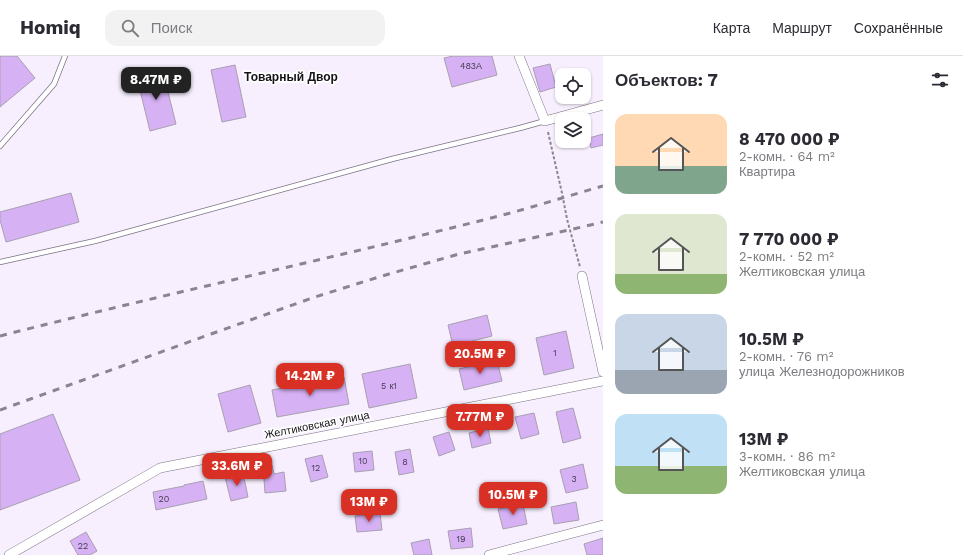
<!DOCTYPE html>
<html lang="ru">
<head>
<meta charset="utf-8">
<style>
  :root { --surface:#fff; --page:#f2f2f3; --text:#2b2b33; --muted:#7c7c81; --line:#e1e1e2; --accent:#d93025 }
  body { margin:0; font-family:"Work Sans",sans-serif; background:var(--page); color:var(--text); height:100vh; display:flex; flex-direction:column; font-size:15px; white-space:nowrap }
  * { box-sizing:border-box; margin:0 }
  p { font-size:13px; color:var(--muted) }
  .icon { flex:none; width:22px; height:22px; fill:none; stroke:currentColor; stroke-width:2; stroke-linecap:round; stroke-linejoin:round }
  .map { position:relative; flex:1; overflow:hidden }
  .details { display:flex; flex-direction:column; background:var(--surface); width:360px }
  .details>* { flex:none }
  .buttons { position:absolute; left:555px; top:12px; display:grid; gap:8px }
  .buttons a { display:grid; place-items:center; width:36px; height:36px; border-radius:8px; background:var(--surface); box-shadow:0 1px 3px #0004; font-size:20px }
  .price { position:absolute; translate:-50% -34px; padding:0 9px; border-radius:8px; background:var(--accent); color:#fff; font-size:13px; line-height:26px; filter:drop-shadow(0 1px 2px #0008) }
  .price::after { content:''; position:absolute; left:50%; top:24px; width:12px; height:9px; margin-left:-6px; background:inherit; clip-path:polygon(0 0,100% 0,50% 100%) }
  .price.selected { background:#222; color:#fff }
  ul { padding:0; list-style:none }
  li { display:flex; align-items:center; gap:12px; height:100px; padding:0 12px }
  li span { display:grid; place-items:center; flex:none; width:112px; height:80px; border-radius:12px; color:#555 }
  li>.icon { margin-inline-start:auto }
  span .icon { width:48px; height:48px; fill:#fffc; stroke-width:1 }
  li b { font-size:17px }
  h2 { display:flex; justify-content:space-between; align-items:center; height:48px; padding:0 12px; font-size:17px }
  header { display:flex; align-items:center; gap:24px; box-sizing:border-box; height:56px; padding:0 20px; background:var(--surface); border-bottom:1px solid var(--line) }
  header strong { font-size:19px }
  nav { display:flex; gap:22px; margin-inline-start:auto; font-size:14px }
  .search { width:280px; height:36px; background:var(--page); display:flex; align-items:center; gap:10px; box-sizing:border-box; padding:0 14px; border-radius:12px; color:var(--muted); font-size:15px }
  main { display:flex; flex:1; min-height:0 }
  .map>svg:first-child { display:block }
  .building { fill:#d6b2f5; stroke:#a89fb0 }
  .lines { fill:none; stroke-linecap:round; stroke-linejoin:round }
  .lane-casing { stroke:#7b7282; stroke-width:6 }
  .street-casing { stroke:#7b7282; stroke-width:10 }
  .path { stroke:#8b8590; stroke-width:2; stroke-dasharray:3 2; stroke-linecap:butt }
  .lane { stroke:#fff; stroke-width:4.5 }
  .street { stroke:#fff; stroke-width:9 }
  .rail { stroke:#89848e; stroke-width:3; stroke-dasharray:7 7; stroke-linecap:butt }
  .labels { text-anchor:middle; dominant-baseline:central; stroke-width:3.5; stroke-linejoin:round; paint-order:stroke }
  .number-label { font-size:9px; fill:#453a4f }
  .street-label { font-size:11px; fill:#151218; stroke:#fff }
  .neighbourhood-label { font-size:12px; font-weight:bold; fill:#151218; stroke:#fff }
</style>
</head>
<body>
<header>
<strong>Homiq</strong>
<div class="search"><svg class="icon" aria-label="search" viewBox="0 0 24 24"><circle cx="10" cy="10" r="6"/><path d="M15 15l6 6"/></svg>Поиск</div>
<nav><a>Карта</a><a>Маршрут</a><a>Сохранённые</a></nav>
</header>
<main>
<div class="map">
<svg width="603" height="499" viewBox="0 0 603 499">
  <rect width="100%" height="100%" fill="#f7effe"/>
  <g class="building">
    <path d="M 0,0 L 17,0 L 35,22 L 0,51 Z"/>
    <path d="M 453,0 L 492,0 L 497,19 L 452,31 L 444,2 Z"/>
    <path d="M 550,8 L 556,31 L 540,36 L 533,12 Z"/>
    <path d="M 235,9 L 246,61 L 222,66 L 211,14 Z"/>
    <path d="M 163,16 L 176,68 L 150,75 L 137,22 Z"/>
    <path d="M 603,78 L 603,89 L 591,92 L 589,82 Z"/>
    <path d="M 71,137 L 79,166 L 6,186 L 0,164 L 0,156 Z"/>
    <path d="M 487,259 L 492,280 L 453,290 L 448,269 Z"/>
    <path d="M 566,275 L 574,312 L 544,319 L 536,282 Z"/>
    <path d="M 497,304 L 502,325 L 464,334 L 459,313 Z"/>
    <path d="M 410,308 L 417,342 L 369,352 L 362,318 Z"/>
    <path d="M 344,321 L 349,348 L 277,361 L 272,334 Z"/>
    <path d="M 250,329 L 261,367 L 228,376 L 218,338 Z"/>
    <path d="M 573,352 L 581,382 L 563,387 L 556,356 Z"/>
    <path d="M 534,357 L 539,378 L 521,383 L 515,361 Z"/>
    <path d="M 53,358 L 80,424 L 0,454 L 0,378 Z"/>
    <path d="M 488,372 L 491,387 L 472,392 L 469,377 Z"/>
    <path d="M 449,376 L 455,394 L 439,400 L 433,381 Z"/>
    <path d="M 410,393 L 414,416 L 399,419 L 395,396 Z"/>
    <path d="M 372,395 L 374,414 L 355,416 L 353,397 Z"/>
    <path d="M 322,399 L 328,421 L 311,426 L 305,403 Z"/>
    <path d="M 583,408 L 588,432 L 566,437 L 560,414 Z"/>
    <path d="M 272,409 L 274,418 L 284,416 L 286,435 L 265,437 L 263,410 Z"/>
    <path d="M 243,417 L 248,441 L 231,445 L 225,421 Z"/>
    <path d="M 203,425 L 207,443 L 156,454 L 153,436 L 184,430 L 184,429 Z"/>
    <path d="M 576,446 L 579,464 L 554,468 L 551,451 Z"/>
    <path d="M 523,448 L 527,468 L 503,473 L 498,453 Z"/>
    <path d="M 380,457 L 382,474 L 357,476 L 355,460 Z"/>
    <path d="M 471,472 L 473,491 L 451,493 L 448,475 Z"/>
    <path d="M 86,476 L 97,495 L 90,499 L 78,499 L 70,485 Z"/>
    <path d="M 603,482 L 603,499 L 587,499 L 584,488 Z"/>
    <path d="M 429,483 L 432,499 L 414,499 L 411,487 Z"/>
  </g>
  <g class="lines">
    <g class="lane-casing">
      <g id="lane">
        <path d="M 0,90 L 54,28 L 65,0"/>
        <path d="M 0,206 L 95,185 L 392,103 L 520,72 L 545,65"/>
      </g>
    </g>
    <g class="street-casing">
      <g id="street">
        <path d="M 519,0 L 545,65 L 603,49"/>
        <path d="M 582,220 L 603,316"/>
        <path d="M 9,499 L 160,412 L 603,325"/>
        <path d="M 489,499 L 603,469"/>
      </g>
    </g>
    <path class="path" d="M 548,76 L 562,137 L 567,163 L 580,211"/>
    <use href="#lane" class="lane"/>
    <use href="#street" class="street"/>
    <g class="rail">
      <path d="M 0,280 C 164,238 330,203 495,161 C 531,152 567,140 603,130"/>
      <path d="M 0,354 L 211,278 L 315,241 L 382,220 L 459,198 L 569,174 L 603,166"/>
    </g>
  </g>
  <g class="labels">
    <g class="number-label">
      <text x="471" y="10">483А</text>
      <text x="555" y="297">1</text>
      <text x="389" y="330">5 к1</text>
      <text x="363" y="405">10</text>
      <text x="405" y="406">8</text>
      <text x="316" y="412">12</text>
      <text x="574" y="423">3</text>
      <text x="164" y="443">20</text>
      <text x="461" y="483">19</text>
      <text x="83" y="490">22</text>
    </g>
    <g class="street-label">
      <text transform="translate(317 369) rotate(-11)">Желтиковская улица</text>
    </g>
    <g class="neighbourhood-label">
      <text x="291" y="21">Товарный Двор</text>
    </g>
  </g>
</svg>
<div class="buttons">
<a><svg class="icon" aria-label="locate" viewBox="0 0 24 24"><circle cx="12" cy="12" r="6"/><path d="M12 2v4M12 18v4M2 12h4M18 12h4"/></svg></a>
<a><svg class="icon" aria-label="layers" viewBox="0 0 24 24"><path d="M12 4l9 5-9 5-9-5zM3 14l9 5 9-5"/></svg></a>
</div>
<b class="price selected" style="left:156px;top:45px">8.47M ₽</b>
<b class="price" style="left:480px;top:319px">20.5M ₽</b>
<b class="price" style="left:310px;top:341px">14.2M ₽</b>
<b class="price" style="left:480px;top:382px">7.77M ₽</b>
<b class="price" style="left:237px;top:431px">33.6M ₽</b>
<b class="price" style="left:513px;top:460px">10.5M ₽</b>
<b class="price" style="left:369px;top:467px">13M ₽</b>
</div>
<section class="details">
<h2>Объектов: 7<svg class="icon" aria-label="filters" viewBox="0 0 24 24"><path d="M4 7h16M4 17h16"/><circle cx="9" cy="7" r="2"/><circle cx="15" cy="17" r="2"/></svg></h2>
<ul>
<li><span style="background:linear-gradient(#ffd9b3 65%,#7fa58c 0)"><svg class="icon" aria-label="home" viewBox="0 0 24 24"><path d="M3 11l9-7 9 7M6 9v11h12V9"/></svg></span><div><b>8 470 000 ₽</b><p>2-комн. · 64 m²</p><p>Квартира</p></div></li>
<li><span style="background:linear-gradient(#dfe7d0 75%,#8fb573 0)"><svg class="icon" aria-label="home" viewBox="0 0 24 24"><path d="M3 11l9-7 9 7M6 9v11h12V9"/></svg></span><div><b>7 770 000 ₽</b><p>2-комн. · 52 m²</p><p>Желтиковская улица</p></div></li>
<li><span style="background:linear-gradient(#c9d6e8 70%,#9aa5b1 0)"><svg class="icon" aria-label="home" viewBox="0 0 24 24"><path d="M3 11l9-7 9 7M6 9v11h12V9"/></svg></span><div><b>10.5M ₽</b><p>2-комн. · 76 m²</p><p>улица Железнодорожников</p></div></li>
<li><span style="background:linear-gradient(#bfe0f5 65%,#8fb573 0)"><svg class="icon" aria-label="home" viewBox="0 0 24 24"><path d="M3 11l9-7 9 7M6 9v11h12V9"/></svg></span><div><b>13M ₽</b><p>3-комн. · 86 m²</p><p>Желтиковская улица</p></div></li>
</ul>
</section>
</main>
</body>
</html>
